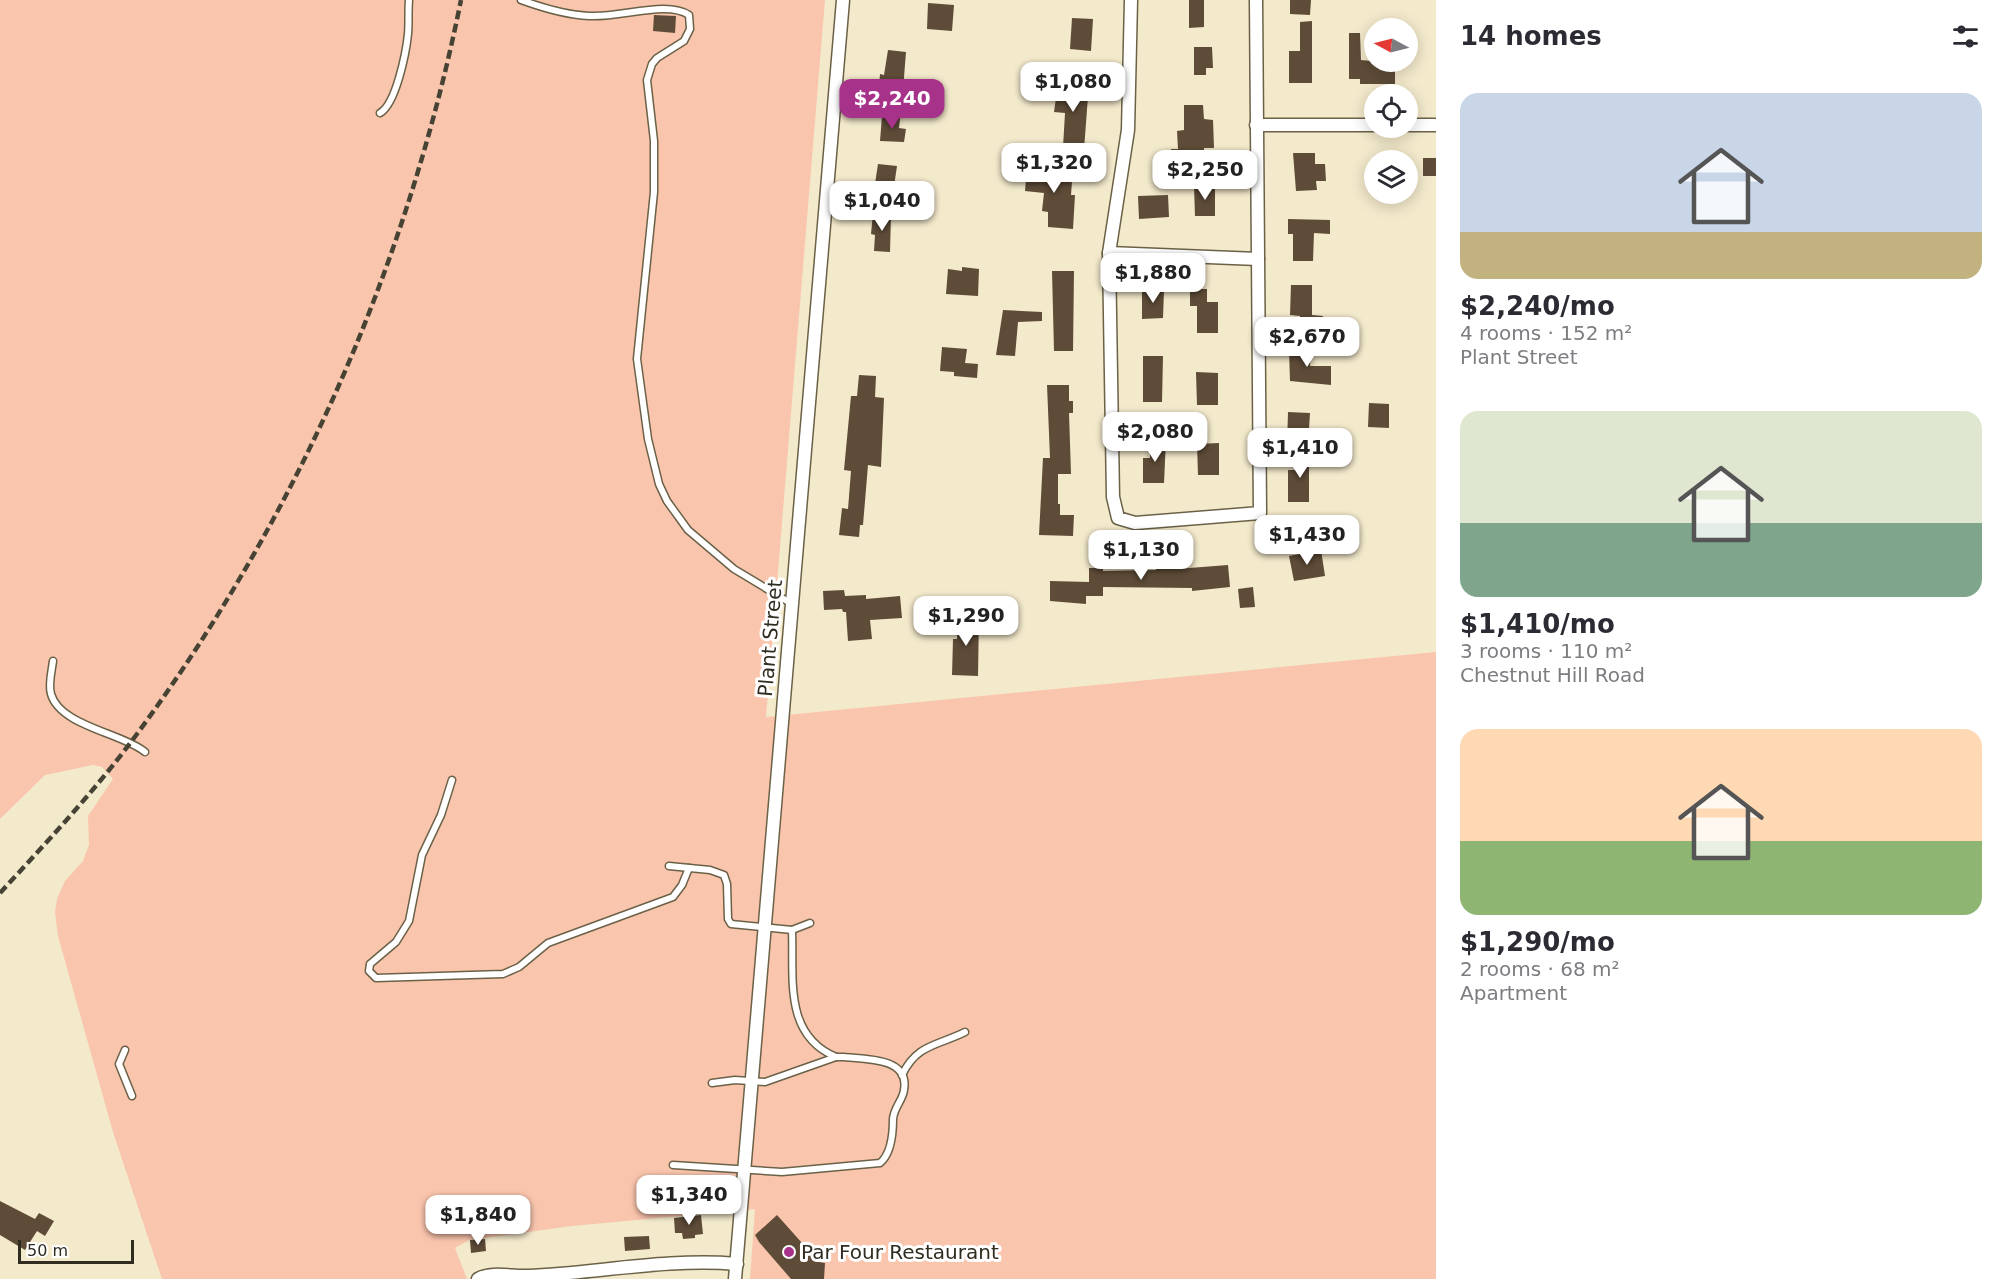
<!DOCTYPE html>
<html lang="en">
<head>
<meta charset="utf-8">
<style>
  :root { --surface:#fff; --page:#f2f2f3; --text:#2b2b33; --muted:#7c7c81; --accent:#a7328a }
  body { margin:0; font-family:"DejaVu Sans",sans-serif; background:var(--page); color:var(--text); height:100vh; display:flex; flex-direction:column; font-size:22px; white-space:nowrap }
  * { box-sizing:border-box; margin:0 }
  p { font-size:20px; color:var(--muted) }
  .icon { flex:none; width:33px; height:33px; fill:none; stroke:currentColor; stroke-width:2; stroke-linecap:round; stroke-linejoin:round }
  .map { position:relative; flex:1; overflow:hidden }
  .details { display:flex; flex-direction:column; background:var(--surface); width:570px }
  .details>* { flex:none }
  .needle { width:39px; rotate:277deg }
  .buttons { position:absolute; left:1364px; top:18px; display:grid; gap:12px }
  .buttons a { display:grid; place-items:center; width:54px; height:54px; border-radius:50%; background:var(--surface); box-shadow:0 3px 15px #0003; font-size:30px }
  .scale { position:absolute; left:18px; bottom:15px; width:116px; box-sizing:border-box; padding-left:6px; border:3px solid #302c20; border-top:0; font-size:16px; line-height:21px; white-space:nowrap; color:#302c20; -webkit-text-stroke:4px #fff; paint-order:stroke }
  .price { position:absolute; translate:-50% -51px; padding:0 14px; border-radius:12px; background:#fff; color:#222; font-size:20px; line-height:39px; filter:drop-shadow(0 2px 3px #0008) }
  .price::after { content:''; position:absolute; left:50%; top:36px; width:18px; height:14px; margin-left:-9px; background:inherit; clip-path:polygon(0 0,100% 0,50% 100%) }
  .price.selected { background:var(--accent); color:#fff }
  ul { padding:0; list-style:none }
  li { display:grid; align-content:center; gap:12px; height:318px; padding:0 24px }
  li span { display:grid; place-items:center; height:186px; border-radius:18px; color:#555 }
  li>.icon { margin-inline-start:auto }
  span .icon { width:108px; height:108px; fill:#fffc; stroke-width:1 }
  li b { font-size:26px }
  h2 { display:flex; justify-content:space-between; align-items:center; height:72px; padding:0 24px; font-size:26px }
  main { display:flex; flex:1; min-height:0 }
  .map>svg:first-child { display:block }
  .green { fill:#fac5ad }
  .building { fill:#5f4c38 }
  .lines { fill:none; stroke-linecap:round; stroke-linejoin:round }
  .service-casing { stroke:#6a6147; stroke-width:9 }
  .minor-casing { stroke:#6a6147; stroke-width:15 }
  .service { stroke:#fff; stroke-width:6 }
  .minor { stroke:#fff; stroke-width:12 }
  .rail { stroke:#474334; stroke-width:4.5; stroke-dasharray:9 4.5; stroke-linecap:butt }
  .poi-dot { fill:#a7328a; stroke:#fff; stroke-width:2 }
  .labels { text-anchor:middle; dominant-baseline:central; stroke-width:6; stroke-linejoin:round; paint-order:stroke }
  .street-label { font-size:20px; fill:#302c20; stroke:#fff }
  .poi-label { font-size:20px; fill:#302c20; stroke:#fff; text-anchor:start }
</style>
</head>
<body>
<main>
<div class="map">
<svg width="1436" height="1279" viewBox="0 0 1436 1279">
  <rect width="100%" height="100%" fill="#f3e9cb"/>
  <path class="green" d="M 0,0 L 825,0 L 766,717 L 1436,652 L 1436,1279 L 750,1279 L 755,1209 L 572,1226 L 469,1240 L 455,1248 L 467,1279 L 162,1279 L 113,1132 L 58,936 L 55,912 L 57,899 L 65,881 L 83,861 L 89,845 L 88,816 L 113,779 L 102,767 L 93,765 L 45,775 L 0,819 Z"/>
  <g class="building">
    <path d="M 1189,0 L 1204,0 L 1204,27 L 1189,28 Z"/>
    <path d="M 1290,0 L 1311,0 L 1310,15 L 1290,14 Z"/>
    <path d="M 928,3 L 954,5 L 952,31 L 927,29 Z"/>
    <path d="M 654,15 L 676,16 L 675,33 L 653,31 Z"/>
    <path d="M 1072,18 L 1093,19 L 1091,51 L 1070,49 Z"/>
    <path d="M 1312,21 L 1312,83 L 1289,83 L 1289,51 L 1300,51 L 1300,22 Z"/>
    <path d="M 1349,33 L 1360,33 L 1361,60 L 1395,63 L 1395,84 L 1360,84 L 1360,79 L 1349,79 Z"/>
    <path d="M 1194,47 L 1212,47 L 1213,68 L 1206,68 L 1206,75 L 1194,75 Z"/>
    <path d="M 888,50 L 906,52 L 903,90 L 879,87 L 880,74 L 884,75 Z"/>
    <path d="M 1066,65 L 1079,67 L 1077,82 L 1089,83 L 1083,163 L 1062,164 L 1065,113 L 1054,112 L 1060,69 Z"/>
    <path d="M 1184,105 L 1203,105 L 1204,119 L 1213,120 L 1214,148 L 1204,148 L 1204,180 L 1187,181 L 1187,171 L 1171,171 L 1171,149 L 1178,149 L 1177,131 L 1184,130 Z"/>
    <path d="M 882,116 L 900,118 L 899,128 L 906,129 L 904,142 L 880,141 Z"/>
    <path d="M 1293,153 L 1315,153 L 1315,164 L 1325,164 L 1326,181 L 1316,181 L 1317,190 L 1296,191 Z"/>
    <rect x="1423" y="158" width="13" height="18"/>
    <path d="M 878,164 L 897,166 L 893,193 L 874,190 Z"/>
    <path d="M 1053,167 L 1073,168 L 1071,195 L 1075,195 L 1073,229 L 1048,227 L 1048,212 L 1042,211 L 1044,193 L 1025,191 L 1027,168 L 1053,170 Z"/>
    <path d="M 1194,186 L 1215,186 L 1215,216 L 1195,216 Z"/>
    <path d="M 1168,195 L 1169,217 L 1139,219 L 1138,196 Z"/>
    <path d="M 873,213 L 891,214 L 890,252 L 874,251 L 875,235 L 871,234 Z"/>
    <path d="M 1288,219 L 1330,220 L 1330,234 L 1314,233 L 1313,261 L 1293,261 L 1293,234 L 1288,234 Z"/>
    <path d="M 962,267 L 979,269 L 978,296 L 946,294 L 948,269 L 962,271 Z"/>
    <path d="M 1052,271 L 1074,271 L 1073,351 L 1054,351 Z"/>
    <path d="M 1291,285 L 1312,285 L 1312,315 L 1323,316 L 1323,333 L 1300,333 L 1300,316 L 1290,315 Z"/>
    <path d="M 1190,289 L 1207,289 L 1207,302 L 1218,302 L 1218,333 L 1197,333 L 1197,306 L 1190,306 Z"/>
    <path d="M 1142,290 L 1164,290 L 1163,318 L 1142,319 Z"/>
    <path d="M 1003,310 L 1042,312 L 1042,321 L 1018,322 L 1015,356 L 996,355 Z"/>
    <path d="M 942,347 L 967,349 L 965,363 L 978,364 L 977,378 L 954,376 L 954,372 L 940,371 Z"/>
    <path d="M 1311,348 L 1310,366 L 1331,366 L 1331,385 L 1290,381 L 1289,349 Z"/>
    <path d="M 1143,356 L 1163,356 L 1162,402 L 1143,402 Z"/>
    <path d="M 1196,372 L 1218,373 L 1218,405 L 1197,405 Z"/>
    <path d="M 859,375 L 876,376 L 875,397 L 884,398 L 881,467 L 868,465 L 863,525 L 860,525 L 859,537 L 839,535 L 842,508 L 848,509 L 851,471 L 844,470 L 851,396 L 857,396 Z"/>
    <path d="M 1047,385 L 1069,385 L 1069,401 L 1073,401 L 1073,413 L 1069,413 L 1071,474 L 1058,474 L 1058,504 L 1060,504 L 1060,515 L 1074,515 L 1073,536 L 1039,535 L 1043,458 L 1050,458 Z"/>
    <path d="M 1369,403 L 1389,404 L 1389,428 L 1368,427 Z"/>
    <path d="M 1288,412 L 1310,413 L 1308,445 L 1287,444 Z"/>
    <path d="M 1150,439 L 1166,439 L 1164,483 L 1143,483 L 1143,458 L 1150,458 Z"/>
    <path d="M 1219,443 L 1219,475 L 1198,475 L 1197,444 Z"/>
    <path d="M 1298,449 L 1309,449 L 1309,502 L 1288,502 L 1288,470 L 1297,470 Z"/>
    <path d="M 1321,550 L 1325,576 L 1294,581 L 1289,556 Z"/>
    <path d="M 1176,561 L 1176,569 L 1228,565 L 1230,587 L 1192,591 L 1192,588 L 1103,587 L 1103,596 L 1086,596 L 1086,604 L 1050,601 L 1050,581 L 1089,582 L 1089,568 L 1103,568 L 1103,571 L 1156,570 L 1156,562 Z"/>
    <path d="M 1253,587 L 1255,607 L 1240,608 L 1238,589 Z"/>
    <path d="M 844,590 L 845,596 L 866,595 L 866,599 L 900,596 L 902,618 L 870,620 L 872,639 L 848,641 L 846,612 L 843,612 L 842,609 L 824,610 L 823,591 Z"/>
    <path d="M 958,615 L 979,615 L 978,676 L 952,675 L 953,639 L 957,639 Z"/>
    <path d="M 0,1201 L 35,1219 L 39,1213 L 54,1221 L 45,1236 L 37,1231 L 25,1250 L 0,1235 Z"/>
    <path d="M 701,1215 L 703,1234 L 695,1235 L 695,1238 L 683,1239 L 682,1233 L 675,1233 L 674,1218 Z"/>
    <path d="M 777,1215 L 819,1262 L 825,1263 L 824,1279 L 791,1279 L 759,1242 L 755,1235 Z"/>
    <path d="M 649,1236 L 650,1249 L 625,1251 L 624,1237 Z"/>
    <path d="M 485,1239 L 486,1251 L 471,1253 L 470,1240 Z"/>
  </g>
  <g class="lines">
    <g class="service-casing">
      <g id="service">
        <path d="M 521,0 C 543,8 565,15 589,16 C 621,18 667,0 689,15 L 690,29 L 684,41 L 657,58 L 652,64 L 647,80 L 654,141 L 654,192 L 637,359 L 648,439 L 659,484 L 667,501 L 688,530 L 734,569 L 792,604"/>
        <path d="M 380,113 C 396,104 406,53 408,34 C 409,23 408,11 409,0"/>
        <path d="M 53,661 C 52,670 48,684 51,694 C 60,726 122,733 145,752"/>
        <path d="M 452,780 L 441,815 L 422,855 L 409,921 L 396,942 L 370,964 L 369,971 L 376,978 L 503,974 L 519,967 L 548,943 L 673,897 L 682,885 L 689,868"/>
        <path d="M 669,866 L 710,870 L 724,875 L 727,884 L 728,919 L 731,924 L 792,930 C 794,977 783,1035 836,1057"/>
        <path d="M 792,930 L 810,923"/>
        <path d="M 125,1050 L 119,1064 L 132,1096"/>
        <path d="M 902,1075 C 917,1044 937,1046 965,1032"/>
        <path d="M 673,1165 L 782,1172 L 880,1163 C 891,1154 893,1133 893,1119 C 894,1107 903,1100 904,1090 C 910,1057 864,1059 844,1057 L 836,1057 L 765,1082 L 735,1080 L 712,1083"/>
      </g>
    </g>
    <g class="minor-casing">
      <g id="minor">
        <path d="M 1131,0 L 1128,130 L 1109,253 L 1113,497 L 1118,518 L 1135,523 L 1260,513 L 1256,0"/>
        <path d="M 1256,125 L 1374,125"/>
        <path d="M 1407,125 L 1436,125"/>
        <path d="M 1109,253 L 1258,259"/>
        <path d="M 478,1279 C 491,1271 513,1277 528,1276 C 597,1273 668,1258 737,1264"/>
        <path d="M 735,1279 L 843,0"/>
      </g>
    </g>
    <use href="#service" class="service"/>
    <use href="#minor" class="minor"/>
    <path class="rail" d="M 0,893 C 45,844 91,795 131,742 C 295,522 407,268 461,0"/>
  </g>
  <circle class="poi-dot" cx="789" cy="1252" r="6"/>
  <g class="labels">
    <g class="street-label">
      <text transform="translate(770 638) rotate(-85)">Plant Street</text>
    </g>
    <g class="poi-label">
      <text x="801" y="1252">Par Four Restaurant</text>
    </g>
  </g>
</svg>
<div class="buttons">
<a><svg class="needle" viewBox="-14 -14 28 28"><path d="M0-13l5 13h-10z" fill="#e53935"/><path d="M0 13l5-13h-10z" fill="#7c7c81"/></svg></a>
<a><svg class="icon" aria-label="locate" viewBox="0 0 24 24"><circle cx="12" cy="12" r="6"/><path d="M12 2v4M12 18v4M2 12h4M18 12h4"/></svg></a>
<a><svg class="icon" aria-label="layers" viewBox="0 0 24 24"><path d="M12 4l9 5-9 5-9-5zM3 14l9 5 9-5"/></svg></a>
</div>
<div class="scale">50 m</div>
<b class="price" style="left:1073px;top:113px">$1,080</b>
<b class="price selected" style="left:892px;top:130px">$2,240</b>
<b class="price" style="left:1054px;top:194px">$1,320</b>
<b class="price" style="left:1205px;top:201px">$2,250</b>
<b class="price" style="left:882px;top:232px">$1,040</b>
<b class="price" style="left:1153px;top:304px">$1,880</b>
<b class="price" style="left:1307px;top:368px">$2,670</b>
<b class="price" style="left:1155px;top:463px">$2,080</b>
<b class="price" style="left:1300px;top:479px">$1,410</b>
<b class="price" style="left:1307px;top:566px">$1,430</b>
<b class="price" style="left:1141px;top:581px">$1,130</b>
<b class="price" style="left:966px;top:647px">$1,290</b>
<b class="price" style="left:689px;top:1226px">$1,340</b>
<b class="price" style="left:478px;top:1246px">$1,840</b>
</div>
<section class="details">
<h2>14 homes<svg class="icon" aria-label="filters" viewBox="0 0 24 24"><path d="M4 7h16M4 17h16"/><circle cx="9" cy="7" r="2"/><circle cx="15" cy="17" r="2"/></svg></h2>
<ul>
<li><span style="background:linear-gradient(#c9d6e8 75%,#c2b280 0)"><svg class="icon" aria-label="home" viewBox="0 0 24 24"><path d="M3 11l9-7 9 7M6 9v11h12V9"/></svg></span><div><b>$2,240/mo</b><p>4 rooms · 152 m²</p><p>Plant Street</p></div></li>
<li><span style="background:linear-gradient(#dfe7d0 60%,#7fa58c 0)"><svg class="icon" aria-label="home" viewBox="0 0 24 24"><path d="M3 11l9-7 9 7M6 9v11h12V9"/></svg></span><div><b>$1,410/mo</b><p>3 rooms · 110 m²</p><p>Chestnut Hill Road</p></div></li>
<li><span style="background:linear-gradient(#ffd9b3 60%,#8fb573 0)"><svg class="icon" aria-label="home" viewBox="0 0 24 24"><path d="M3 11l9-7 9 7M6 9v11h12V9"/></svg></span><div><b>$1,290/mo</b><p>2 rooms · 68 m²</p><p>Apartment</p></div></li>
</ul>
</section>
</main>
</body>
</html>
